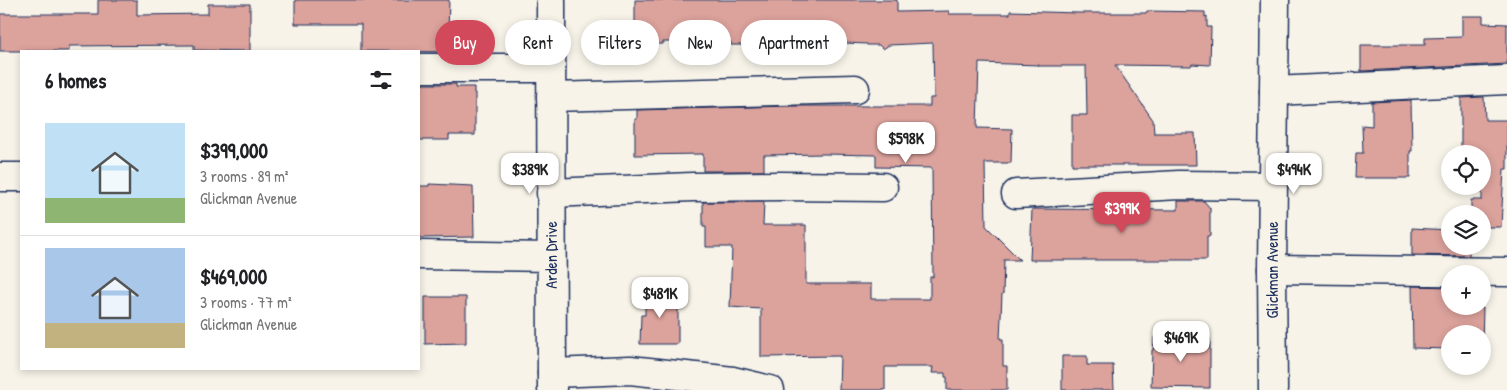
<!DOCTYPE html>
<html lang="en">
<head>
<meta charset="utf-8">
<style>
  :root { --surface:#fff; --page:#f6f6f6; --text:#202124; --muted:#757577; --line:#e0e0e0; --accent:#d1495b }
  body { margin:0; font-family:"Patrick Hand",sans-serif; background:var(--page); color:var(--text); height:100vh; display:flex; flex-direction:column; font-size:19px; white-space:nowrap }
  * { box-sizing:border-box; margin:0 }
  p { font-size:16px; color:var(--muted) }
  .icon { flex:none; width:28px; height:28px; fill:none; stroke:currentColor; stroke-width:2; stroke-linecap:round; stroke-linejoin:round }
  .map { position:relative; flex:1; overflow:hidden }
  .side { position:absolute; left:20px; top:50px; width:400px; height:320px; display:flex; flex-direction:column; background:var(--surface); border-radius:0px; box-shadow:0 2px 8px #0003 }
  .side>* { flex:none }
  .guide { position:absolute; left:435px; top:20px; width:475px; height:45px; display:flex; gap:10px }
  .buttons { position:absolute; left:1441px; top:145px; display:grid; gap:10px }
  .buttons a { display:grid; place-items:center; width:50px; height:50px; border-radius:50%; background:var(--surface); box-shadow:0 2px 8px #0003; font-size:25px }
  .price { position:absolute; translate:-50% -42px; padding:0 11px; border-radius:10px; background:#fff; color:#222; font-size:16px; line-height:32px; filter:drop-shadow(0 1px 2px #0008) }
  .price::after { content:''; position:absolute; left:50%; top:30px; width:15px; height:11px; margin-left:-8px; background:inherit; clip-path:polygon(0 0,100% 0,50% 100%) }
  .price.on { background:var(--accent); color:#fff }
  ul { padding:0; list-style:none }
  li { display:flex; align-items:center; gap:15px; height:125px; padding:0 25px }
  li+li { border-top:1px solid var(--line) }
  li span { display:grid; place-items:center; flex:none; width:140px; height:100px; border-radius:0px; color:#555 }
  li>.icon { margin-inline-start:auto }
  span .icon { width:60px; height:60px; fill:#fffc; stroke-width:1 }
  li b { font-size:21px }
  h2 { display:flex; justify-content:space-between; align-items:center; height:60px; padding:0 25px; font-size:21px }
  .tag { padding:0 18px; border-radius:22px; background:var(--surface); box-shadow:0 2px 8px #0003; font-size:18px; line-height:45px }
  .tag.on { background:var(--accent); color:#fff }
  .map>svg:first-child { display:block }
  .building { fill:#dca29c; stroke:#1b2f5e }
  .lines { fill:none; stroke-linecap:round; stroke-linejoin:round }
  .minor-casing { stroke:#1b2f5e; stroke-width:31 }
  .minor { stroke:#f7f3e8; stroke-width:28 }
  .labels { text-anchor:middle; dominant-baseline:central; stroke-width:4; stroke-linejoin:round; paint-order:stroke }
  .street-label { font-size:16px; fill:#1b2f5e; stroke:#f7f3e8 }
</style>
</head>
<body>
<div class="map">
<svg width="1507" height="390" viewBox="0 0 1507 390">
  <rect width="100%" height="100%" fill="#f7f3e8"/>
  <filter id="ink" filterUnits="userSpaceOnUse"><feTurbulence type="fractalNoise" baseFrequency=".02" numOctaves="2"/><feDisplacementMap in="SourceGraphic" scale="10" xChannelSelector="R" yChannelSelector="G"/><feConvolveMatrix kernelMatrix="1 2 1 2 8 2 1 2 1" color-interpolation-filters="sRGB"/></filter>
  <g filter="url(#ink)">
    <g class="building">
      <path d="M 98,0 L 137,0 L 137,15 L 208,14 L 208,4 L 250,4 L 250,51 L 194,50 L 194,45 L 69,46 L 69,51 L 0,51 L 0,14 L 98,14 Z"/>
      <path d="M 295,0 L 449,0 L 448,33 L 456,33 L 456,52 L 361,51 L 361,24 L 295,24 Z"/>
      <path d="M 635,0 L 897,0 L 897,12 L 949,11 L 949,14 L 1010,14 L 1010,11 L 1078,13 L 1146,13 L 1147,11 L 1205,12 L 1205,17 L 1207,16 L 1207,27 L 1211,27 L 1210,65 L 1192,64 L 1191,66 L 1115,65 L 1153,120 L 1154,133 L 1195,133 L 1196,165 L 1072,165 L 1072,115 L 1087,115 L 1086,66 L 1039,66 L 1039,65 L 979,63 L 977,128 L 1012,129 L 1011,163 L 985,163 L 986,226 L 1020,260 L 1004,260 L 1003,294 L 1002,294 L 1000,339 L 1003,339 L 1003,366 L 1007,366 L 1007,390 L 947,390 L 947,377 L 945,377 L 945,373 L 932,373 L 933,367 L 885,367 L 885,390 L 839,390 L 840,356 L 761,357 L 761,309 L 730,307 L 732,247 L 706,247 L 706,227 L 703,227 L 703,202 L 764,202 L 763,225 L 806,225 L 806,284 L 871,284 L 871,299 L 930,299 L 930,277 L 933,277 L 932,168 L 876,167 L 876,155 L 824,154 L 764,155 L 764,171 L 703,171 L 703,154 L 635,155 L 635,119 L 637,119 L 637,110 L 790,106 L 930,106 L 930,98 L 934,98 L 933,43 L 889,45 L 883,49 L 879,45 L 867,45 L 867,44 L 800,41 L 800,44 L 790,44 L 782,50 L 777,44 L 753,44 L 748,50 L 741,45 L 731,45 L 731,42 L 663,42 L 663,44 L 654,44 L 650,51 L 643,45 L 635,45 Z"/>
      <path d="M 1462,16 L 1483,16 L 1483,23 L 1507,24 L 1507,64 L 1361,71 L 1361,45 L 1425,45 L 1425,38 L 1462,37 Z"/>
      <path d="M 419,84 L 456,84 L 456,87 L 474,87 L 474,93 L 475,93 L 475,135 L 449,135 L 449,140 L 419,140 Z"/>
      <path d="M 1484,97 L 1485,120 L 1507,120 L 1507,169 L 1504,169 L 1501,227 L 1482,227 L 1482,214 L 1471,214 L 1471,200 L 1482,200 L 1482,154 L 1461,154 L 1461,98 Z"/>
      <path d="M 1411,100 L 1412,151 L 1410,151 L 1410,178 L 1355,178 L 1356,153 L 1363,153 L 1362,125 L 1372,126 L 1372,102 Z"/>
      <path d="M 429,184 L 473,186 L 474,237 L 419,238 L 419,186 L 429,186 Z"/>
      <path d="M 1178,201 L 1204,201 L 1210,208 L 1210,236 L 1207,236 L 1207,260 L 1030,260 L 1032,209 L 1178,210 Z"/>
      <path d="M 1412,228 L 1450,230 L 1450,246 L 1469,246 L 1469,256 L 1412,255 Z"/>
      <path d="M 1412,286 L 1450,287 L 1450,306 L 1483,308 L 1482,346 L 1482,334 L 1450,334 L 1450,349 L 1413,348 Z"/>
      <path d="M 645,293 L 678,293 L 678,344 L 640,344 L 641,315 L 645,315 Z"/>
      <path d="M 425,297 L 466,297 L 466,343 L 425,344 Z"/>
      <path d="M 1154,337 L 1210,339 L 1210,388 L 1151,387 L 1152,350 L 1153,350 Z"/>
      <path d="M 1062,356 L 1087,356 L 1087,365 L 1113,365 L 1114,390 L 1062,390 Z"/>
    </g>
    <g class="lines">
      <g class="minor-casing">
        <g id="minor">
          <path d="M 551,0 L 552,390"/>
          <path d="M 419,68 L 551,68"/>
          <path d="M 1274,91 L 1507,80"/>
          <path d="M 551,97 L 855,89"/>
          <path d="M 0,177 L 21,177"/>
          <path d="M 551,193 L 692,187 L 780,186 L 883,187"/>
          <path d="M 1016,194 L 1179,185 L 1273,186"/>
          <path d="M 419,255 L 551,257"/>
          <path d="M 1272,269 L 1507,272"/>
          <path d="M 552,373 L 630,370 L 733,381 L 770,390"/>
          <path d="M 1273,390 L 1272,269 L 1275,0"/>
        </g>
      </g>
      <use href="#minor" class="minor"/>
    </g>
  </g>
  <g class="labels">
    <g class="street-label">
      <text transform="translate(551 255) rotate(-90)">Arden Drive</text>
      <text transform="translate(1272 270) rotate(-90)">Glickman Avenue</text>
    </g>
  </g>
</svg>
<div class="buttons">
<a><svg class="icon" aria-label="locate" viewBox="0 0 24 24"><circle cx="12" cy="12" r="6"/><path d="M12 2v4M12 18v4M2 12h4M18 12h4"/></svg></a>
<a><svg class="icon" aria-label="layers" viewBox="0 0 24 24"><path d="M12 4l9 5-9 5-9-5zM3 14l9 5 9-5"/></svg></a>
<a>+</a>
<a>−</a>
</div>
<b class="price" style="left:906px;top:164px">$598K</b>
<b class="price" style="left:530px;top:195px">$389K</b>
<b class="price" style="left:1294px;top:195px">$494K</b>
<b class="price on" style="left:1122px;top:234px">$399K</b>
<b class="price" style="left:660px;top:319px">$481K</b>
<b class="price" style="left:1181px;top:363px">$469K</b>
<div class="guide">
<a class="tag on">Buy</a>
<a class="tag">Rent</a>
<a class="tag">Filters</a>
<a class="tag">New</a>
<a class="tag">Apartment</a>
</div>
<section class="side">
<h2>6 homes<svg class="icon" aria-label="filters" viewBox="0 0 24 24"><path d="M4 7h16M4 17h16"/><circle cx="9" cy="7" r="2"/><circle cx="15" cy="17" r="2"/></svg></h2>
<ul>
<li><span style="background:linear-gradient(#bfe0f5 75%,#8fb573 0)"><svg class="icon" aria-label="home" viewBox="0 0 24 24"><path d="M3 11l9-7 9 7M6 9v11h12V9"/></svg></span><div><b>$399,000</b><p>3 rooms · 89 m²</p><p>Glickman Avenue</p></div></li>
<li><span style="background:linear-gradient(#a9c7e8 75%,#c2b280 0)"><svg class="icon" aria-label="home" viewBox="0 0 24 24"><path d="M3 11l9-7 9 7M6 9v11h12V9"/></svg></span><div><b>$469,000</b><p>3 rooms · 77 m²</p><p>Glickman Avenue</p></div></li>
</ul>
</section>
</div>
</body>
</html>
